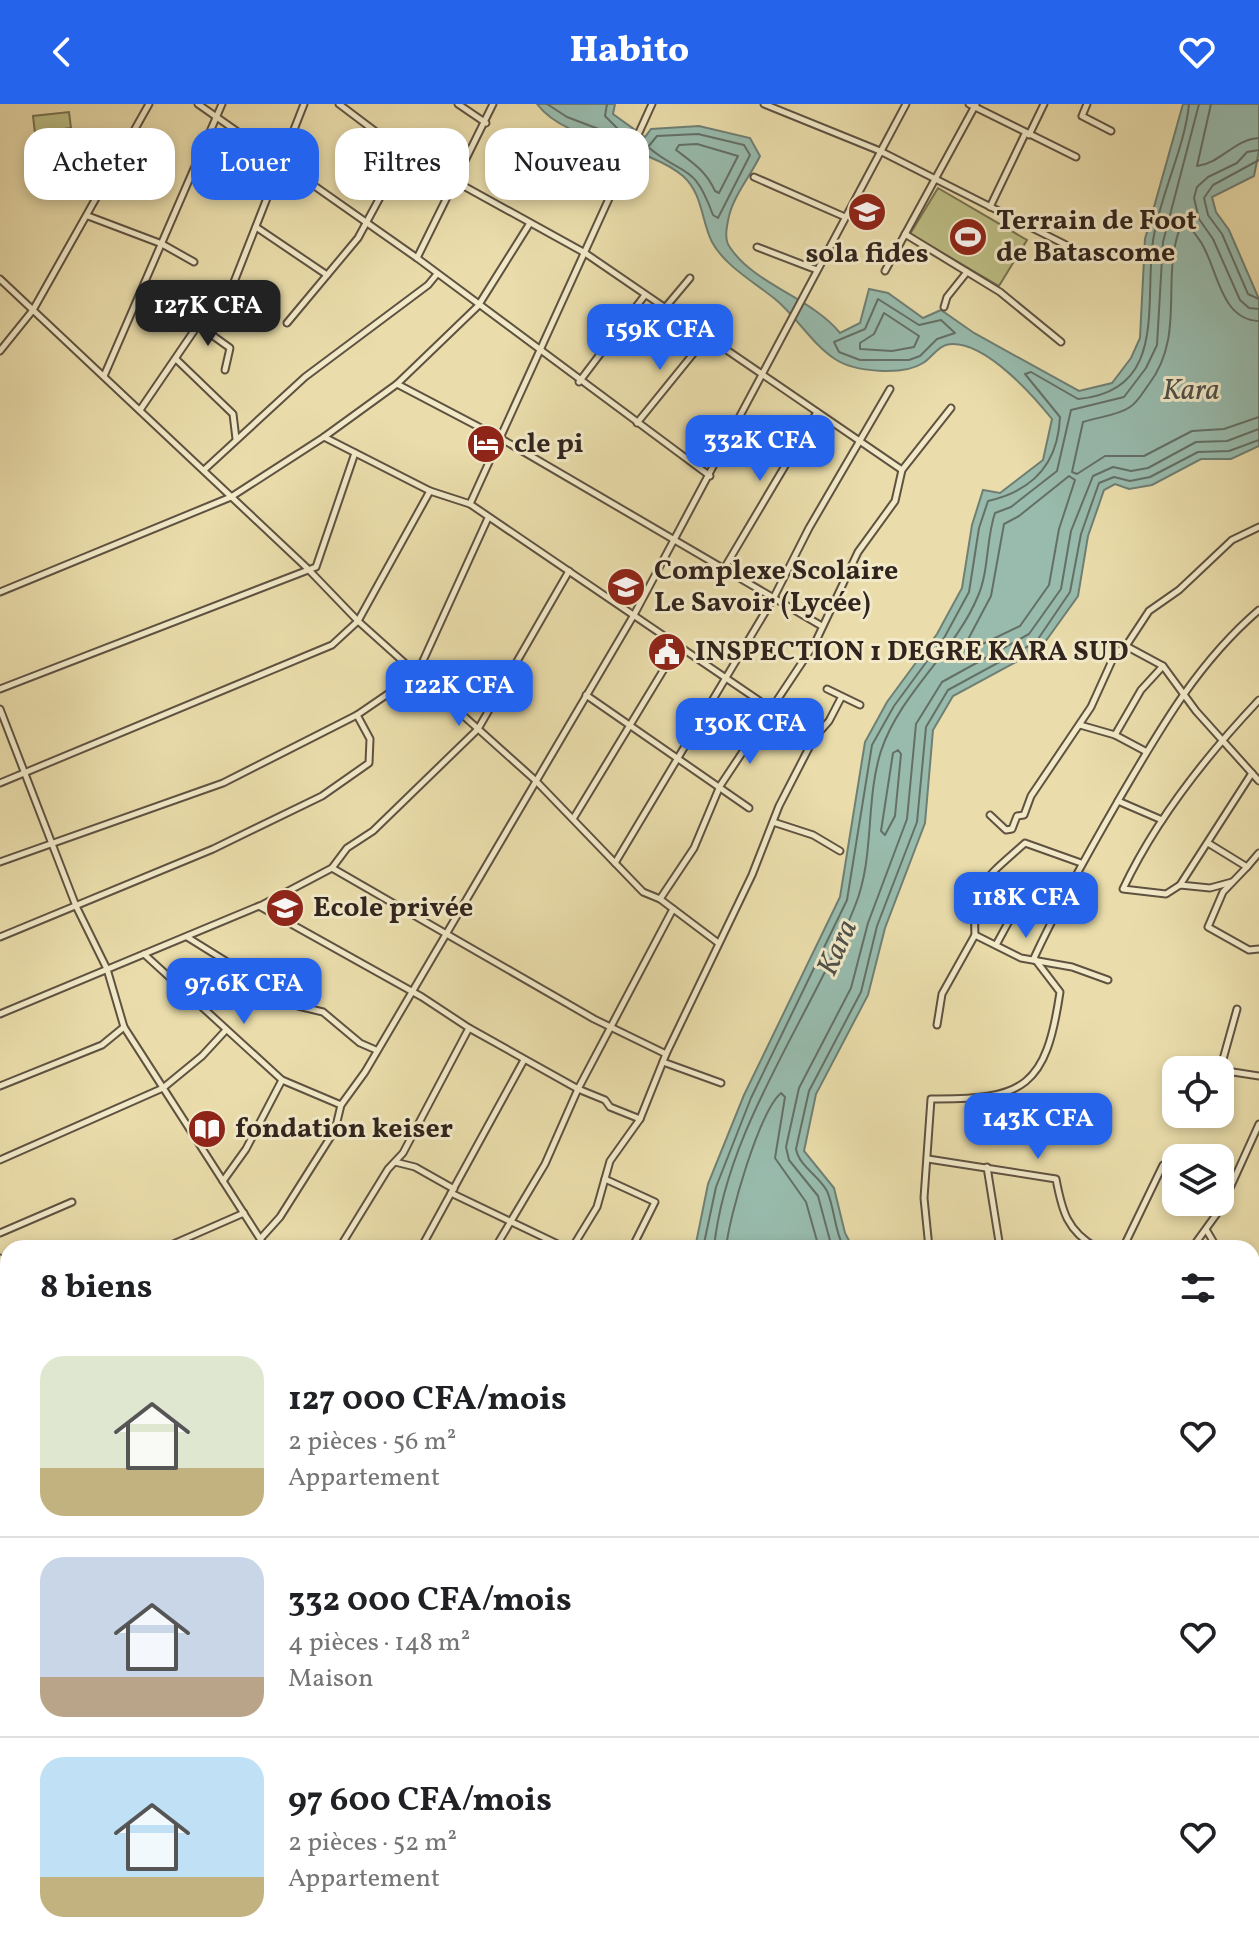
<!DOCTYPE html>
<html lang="fr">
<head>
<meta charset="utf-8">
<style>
  :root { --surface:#fff; --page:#f2f2f2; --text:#202124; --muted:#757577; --line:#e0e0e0; --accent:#2563eb }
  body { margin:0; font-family:Vollkorn,serif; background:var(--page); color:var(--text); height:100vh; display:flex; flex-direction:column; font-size:30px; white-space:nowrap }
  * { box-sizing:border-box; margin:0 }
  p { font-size:26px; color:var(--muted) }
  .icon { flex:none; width:44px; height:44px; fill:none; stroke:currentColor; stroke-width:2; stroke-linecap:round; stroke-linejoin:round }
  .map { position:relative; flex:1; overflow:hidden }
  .details { position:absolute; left:0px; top:1136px; width:1260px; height:712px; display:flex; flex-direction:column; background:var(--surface); border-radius:24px 24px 0 0; box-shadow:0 4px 12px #0003 }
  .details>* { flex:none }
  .guide { position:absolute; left:24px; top:24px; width:800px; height:72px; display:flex; gap:16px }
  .buttons { position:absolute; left:1162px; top:952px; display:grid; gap:16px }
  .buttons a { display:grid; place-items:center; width:72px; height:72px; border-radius:16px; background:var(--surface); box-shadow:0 4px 12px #0003; font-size:40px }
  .price { position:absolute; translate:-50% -68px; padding:0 18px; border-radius:16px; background:var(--accent); color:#fff; font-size:26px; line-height:52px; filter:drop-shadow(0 2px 4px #0008) }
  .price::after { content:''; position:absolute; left:50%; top:48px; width:24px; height:18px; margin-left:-12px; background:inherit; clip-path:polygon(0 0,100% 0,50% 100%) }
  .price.selected { background:#222; color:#fff }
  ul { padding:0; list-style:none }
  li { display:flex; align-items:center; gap:24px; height:200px; padding:0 40px }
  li+li { border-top:2px solid var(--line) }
  li span { display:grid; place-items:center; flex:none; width:224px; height:160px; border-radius:24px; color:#555 }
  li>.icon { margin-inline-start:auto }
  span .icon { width:96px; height:96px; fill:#fffc; stroke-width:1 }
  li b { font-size:34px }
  h2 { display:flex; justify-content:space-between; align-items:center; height:96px; padding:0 40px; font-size:34px }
  .pill { padding:0 28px; border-radius:24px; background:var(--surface); box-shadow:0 4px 12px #0003; font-size:28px; line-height:72px }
  .pill.selected { background:var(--accent); color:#fff }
  header { display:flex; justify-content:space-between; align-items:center; height:104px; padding:0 40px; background:var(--accent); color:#fff; font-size:36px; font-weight:800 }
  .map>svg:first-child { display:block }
  .green { fill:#bdbf85; stroke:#777252; stroke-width:2 }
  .water { fill:#98bbad; stroke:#6f7f74; stroke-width:2 }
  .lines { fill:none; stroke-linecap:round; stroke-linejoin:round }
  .shore { stroke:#647066; stroke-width:2 }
  .street-casing { stroke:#5f5241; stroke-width:9 }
  .street { stroke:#f1e9c8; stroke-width:5 }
  .labels { text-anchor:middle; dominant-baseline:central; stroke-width:6; stroke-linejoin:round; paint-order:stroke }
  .poi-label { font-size:28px; font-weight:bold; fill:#31241e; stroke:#f1e9c8; text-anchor:start }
  .water-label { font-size:30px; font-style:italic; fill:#505149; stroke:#f1e9c8 }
</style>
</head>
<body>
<header><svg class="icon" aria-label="back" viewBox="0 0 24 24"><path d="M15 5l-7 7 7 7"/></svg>Habito<svg class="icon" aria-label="heart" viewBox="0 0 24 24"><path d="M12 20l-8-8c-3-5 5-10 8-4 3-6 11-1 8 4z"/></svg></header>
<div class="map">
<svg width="1259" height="1848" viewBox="0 0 1259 1848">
  <rect width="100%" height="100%" fill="#eaddab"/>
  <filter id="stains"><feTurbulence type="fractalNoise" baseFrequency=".0025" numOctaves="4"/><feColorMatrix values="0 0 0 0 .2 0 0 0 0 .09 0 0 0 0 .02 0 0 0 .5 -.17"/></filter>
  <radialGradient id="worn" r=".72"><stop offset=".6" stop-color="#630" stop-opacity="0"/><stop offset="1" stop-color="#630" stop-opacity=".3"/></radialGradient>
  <g class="green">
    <path d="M 69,8 L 71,24 L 35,29 L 33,12 Z"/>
    <path d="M 938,84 L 1027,136 L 999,182 L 910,130 Z"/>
  </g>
  <g class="water">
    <path d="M 537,0 L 615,0 L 613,10 L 645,33 L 651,25 L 699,22 L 750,34 L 760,52 C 751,71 734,91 729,112 C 727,121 724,134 729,142 C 754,181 811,193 840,229 L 860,219 L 869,185 L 888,189 L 923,214 L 941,206 L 974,229 L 1079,287 L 1112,279 L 1131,254 L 1140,234 L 1145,135 L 1183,0 L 1259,0 L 1259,47 L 1254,72 L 1212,93 L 1216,108 L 1229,126 L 1259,195 L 1259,342 L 1231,355 L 1201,355 L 1152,381 L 1129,385 L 1115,380 L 1104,386 L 1088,432 L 1078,492 L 1040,545 L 953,592 L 933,626 L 925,719 L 885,824 L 868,891 L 816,990 L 804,1047 L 834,1084 L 845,1129 L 853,1144 L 695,1144 L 708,1080 L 744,991 L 840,793 L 865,638 L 887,598 L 937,530 L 962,484 L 972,421 L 983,386 L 1000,389 L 1043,356 L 1052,315 C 1032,290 987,240 953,240 C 938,240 934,252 923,259 C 903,272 854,268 835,255 C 812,240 796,212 775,195 C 754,178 725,162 712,138 C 701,116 703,90 683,72 C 644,39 567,40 537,0 Z"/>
    <path d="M 757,1840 L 931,1840 L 928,1848 L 753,1848 Z"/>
  </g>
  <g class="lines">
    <g class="shore">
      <path d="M 547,0 L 567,13 L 617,32 L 619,26 L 605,12 L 607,0"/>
      <path d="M 1211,0 L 1197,62 C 1221,59 1235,35 1259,34"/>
      <path d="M 698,30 L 744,41 L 750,51 L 718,114 L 713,111 C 693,57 685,74 648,43 L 657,32 Z"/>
      <path d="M 697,40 L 738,52 L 719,89 L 715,87 C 706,67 693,59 676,46 L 679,41 Z"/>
      <path d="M 1259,46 L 1247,48 L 1237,59 L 1208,73 L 1197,83 L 1194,94 L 1199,115 L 1213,135 L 1240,196 L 1249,204 L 1259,205"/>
      <path d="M 1259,56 L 1213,81 L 1204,94 L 1208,111 L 1222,130 L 1248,190 L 1259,195"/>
      <path d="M 878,195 L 919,221 L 941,216 L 955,229 L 937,235 L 920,252 L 909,256 L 860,256 L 839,248 L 834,238 L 865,225 Z"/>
      <path d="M 884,209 L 919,232 L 914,243 L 892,247 L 860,245 L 860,239 L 874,230 Z"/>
      <path d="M 1259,217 C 1221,216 1218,167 1202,140 C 1198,133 1192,127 1188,119 L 1182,119 C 1159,171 1187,230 1149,280 C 1143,288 1138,298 1130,303 C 1117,312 1097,313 1083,318 L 1072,368 L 1077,370 L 1105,352 L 1144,352 L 1192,327 L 1224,325 L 1259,313"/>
      <path d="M 1069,372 L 1075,376 L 1059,425 L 1049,481 L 1020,522 L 966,548 L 964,543 L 991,492 L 1004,420 L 1019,412 Z"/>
      <path d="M 898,646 L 901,650 L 895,712 L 885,731 L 881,727 L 893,649 Z"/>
      <path d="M 703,1144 L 716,1083 L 751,994 L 847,796 L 872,641 L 894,602 L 944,534 L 969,488 L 979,424 L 988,397 C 1032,387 1058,361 1060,313 L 1025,270 L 1031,268 L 1078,295 C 1168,287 1144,200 1153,137 C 1159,93 1185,44 1189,0"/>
      <path d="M 714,1144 C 726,1024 811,913 855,802 C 875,753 865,697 881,647 C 900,589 955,548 978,492 C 989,467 986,435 995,409 L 1011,403 L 1057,367 L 1071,306 L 1124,293 L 1146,264 L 1157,241 L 1163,138 L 1199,0"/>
      <path d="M 726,1144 C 729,1113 759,1008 781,989 L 785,993 L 775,1054 L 806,1098 L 819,1144"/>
      <path d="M 832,1144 L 818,1092 L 789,1056 L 786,1043 L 799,984 L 851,884 L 868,819 L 907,715 L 916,620 L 942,578 L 1029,530 L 1061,485 L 1071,427 L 1093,372 L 1113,363 L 1131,367 L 1148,364 L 1196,338 L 1227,337 L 1259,325"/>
      <path d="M 844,1144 C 834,1126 835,1105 827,1087 C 819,1072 799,1062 796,1045 L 809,987 L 861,888 L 877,822 L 917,718 L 926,623 L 948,586 L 1036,538 L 1070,488 L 1081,430 L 1099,379 L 1114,373 L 1130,377 L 1150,373 L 1198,348 L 1229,347 L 1259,336"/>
    </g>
    <g class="street-casing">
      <g id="street">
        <path d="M 198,0 L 417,154 L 710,372"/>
        <path d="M 339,0 L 404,49 L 585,149 L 902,366"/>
        <path d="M 458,0 L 486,19"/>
        <path d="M 652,0 L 470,400 L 814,634"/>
        <path d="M 764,0 L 880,47 L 1070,143"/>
        <path d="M 969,0 L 1076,53"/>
        <path d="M 1087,0 L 1082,12 L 1111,27"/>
        <path d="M 1029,31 L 1044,0"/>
        <path d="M 754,73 L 845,113"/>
        <path d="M 990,103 L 1025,30"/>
        <path d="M 88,112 L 162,140 L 194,158"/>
        <path d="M 256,123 L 327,171"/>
        <path d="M 905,130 L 1000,188 L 1061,238"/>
        <path d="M 757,143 L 817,166"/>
        <path d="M 417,154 L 493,0"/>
        <path d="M 885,167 L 976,0"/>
        <path d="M 0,175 L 307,464 L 358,517 L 535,676 L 643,788 L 660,795 L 717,838"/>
        <path d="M 944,203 L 947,193 L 967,168"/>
        <path d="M 664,205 L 690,174"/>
        <path d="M 287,219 L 358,134 L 404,49"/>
        <path d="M 198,221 L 230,244 L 225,266"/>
        <path d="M 0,247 L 33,206 L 149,0"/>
        <path d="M 177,256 L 233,310 L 236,335"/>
        <path d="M 104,272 L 222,0"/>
        <path d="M 579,278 L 645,191"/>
        <path d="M 397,280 L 500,334 L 820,521"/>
        <path d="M 140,306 L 198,221 L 234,178 L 304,0"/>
        <path d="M 637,319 L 706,234"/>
        <path d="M 324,333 L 430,387 L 470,400"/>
        <path d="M 204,366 L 305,273 L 428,181 L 437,170"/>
        <path d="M 725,463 L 817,308"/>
        <path d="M 0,488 L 231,393 L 324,333 L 397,280 L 478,202 L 530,119"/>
        <path d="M 1126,542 L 1163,562 L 1196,607 L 1259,677"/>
        <path d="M 0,585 L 316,463 L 355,349"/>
        <path d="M 827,585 L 860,601"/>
        <path d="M 586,591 L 749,704"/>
        <path d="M 0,605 L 76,802 L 107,865 L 124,923 L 223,1077"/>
        <path d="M 1080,621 L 1115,631 L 1141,586 L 1163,562"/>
        <path d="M 1115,631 L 1145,647"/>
        <path d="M 0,679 L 332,541 L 358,517 L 430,387"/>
        <path d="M 1118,697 L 1162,716"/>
        <path d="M 990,711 L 1006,726 L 1012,725 L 1017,712 L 1024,711 L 1031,692 L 1091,603 L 1115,550 L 1126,542 L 1149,507 L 1179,486 L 1232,436 L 1259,423"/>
        <path d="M 573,715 L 678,542"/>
        <path d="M 773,718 L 813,731 L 840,747"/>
        <path d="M 1208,739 L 1247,763 L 1259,749"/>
        <path d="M 0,758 L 223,679 L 357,611 L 417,570 L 488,414"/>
        <path d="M 615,759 L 773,495 L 809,424 L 890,285"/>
        <path d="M 1247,763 L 1223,788 L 1208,823 L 1249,846 L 1259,845"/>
        <path d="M 332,764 L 594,915 L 666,950 L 640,1015 L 610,1057 L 597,1103 L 572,1144"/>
        <path d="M 1232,778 L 1210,784 L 1180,781 L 1166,790 L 1123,785 C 1155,717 1207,651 1259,596"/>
        <path d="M 1180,781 L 1252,669"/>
        <path d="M 660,795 L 694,744 L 720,682 L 815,539 L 858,448 L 895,397 L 902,366 L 951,304"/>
        <path d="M 260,802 L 332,764 L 347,744 L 373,727 L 478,625 L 569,467"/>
        <path d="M 975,831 C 972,778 990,771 1025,739 L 1081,759"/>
        <path d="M 0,833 L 213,745 L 322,692 L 369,659 L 370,635 L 357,611"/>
        <path d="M 187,833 L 298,902 L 323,908 L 360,939 L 376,946"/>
        <path d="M 996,841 L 1015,806 L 1002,797"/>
        <path d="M 144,850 L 282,976 L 341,1001"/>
        <path d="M 0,910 L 259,802 L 422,893 L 469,924 L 578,985 L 605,996 L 610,1003 L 640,1015"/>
        <path d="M 937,921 L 942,890 L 975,831 L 1021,854 L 1072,863 L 1108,876"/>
        <path d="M 666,950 L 752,771 L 779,702 L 814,634 L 829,617 L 841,594"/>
        <path d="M 663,958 L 721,979"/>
        <path d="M 1220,966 L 1237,905"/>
        <path d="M 1220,966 L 1259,972"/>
        <path d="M 0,982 L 102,941 L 124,923"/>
        <path d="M 928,1055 L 1056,1075 C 1062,1107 1067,1127 1097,1144"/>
        <path d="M 0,1056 L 163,984 L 202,952 L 226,926"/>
        <path d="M 395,1058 L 415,1063 L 454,1085"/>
        <path d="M 987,1063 L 1000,1144"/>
        <path d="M 605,1075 L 655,1098 L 632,1144"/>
        <path d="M 451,1089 L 566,1144"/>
        <path d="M 1207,1127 L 1217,1144"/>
        <path d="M 0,1129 L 72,1098"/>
        <path d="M 262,1133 L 280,1113 L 335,1026 L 341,1001 L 365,968 L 635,509 L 906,0"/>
        <path d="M 340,1143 L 388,1065 L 403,1049 L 469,924"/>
        <path d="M 164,1144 L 244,1109"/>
        <path d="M 266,1144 L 223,1077 L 246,1045 L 282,976"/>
        <path d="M 421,1144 L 524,956"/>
        <path d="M 495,1144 L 545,1060 L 578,985 L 673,805"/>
        <path d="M 929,1144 L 924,1094 L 931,995 C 1025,996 1046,983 1060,888 L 1034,854 C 1059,800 1088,749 1118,697 C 1159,627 1196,560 1259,506"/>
        <path d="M 1123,1144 L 1163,1061 L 1176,1068"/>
        <path d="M 1192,1144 L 1221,1104 L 1259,1020"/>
        <path d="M 0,1154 L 8,1181"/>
        <path d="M 0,1202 L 8,1198"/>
        <path d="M 0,1283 L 8,1280"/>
        <path d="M 1252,1331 L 1259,1341"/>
        <path d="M 1252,1352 L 1259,1348"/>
        <path d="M 0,1355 L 8,1361"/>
        <path d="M 1252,1438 L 1259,1434"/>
        <path d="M 0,1445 L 8,1452"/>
        <path d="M 0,1458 L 7,1451"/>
        <path d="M 0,1570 L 8,1574"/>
        <path d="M 0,1661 L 8,1665"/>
        <path d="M 1255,1661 L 1259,1659"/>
        <path d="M 0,1744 L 8,1748"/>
        <path d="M 0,1821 L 8,1821"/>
        <path d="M 461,1840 L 467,1848"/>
        <path d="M 697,1840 L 706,1848"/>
        <path d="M 188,1848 L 194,1840"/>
        <path d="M 537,1848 L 545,1840"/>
        <path d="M 717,1848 L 723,1840"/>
      </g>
    </g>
    <use href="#street" class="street"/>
  </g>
  <defs>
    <g id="school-disc" transform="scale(2)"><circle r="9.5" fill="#8f2418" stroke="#f1e9c8"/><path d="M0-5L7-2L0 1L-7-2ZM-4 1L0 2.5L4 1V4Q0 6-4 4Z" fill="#fff"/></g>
    <g id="stadium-disc" transform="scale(2)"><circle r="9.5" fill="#8f2418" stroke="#f1e9c8"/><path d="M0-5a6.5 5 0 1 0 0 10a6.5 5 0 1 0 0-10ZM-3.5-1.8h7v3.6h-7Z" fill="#fff"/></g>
    <g id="hotel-disc" transform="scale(2)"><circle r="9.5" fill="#8f2418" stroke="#f1e9c8"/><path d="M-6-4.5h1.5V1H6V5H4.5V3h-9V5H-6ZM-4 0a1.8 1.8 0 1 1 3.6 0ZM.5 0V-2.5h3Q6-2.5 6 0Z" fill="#fff"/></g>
    <g id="civic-disc" transform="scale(2)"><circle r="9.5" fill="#8f2418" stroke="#f1e9c8"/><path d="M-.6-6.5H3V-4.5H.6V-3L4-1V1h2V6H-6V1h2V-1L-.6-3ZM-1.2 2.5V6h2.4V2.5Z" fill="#fff"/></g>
    <g id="library-disc" transform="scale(2)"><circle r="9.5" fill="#8f2418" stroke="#f1e9c8"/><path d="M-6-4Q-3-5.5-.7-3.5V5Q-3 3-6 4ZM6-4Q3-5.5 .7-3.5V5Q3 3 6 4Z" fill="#fff"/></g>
  </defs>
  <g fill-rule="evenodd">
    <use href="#school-disc" x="867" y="108"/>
    <use href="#stadium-disc" x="968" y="133"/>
    <use href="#hotel-disc" x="486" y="340"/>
    <use href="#school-disc" x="626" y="483"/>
    <use href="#civic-disc" x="667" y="548"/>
    <use href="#school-disc" x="285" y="804"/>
    <use href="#library-disc" x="207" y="1025"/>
  </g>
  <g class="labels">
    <g class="poi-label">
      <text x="996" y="117">Terrain de Foot<tspan x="996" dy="32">de Batascome</tspan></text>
      <text x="867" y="150" text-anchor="middle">sola fides</text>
      <text x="514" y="340">cle pi</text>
      <text x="654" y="467">Complexe Scolaire<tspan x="654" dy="32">Le Savoir (Lycée)</tspan></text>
      <text x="695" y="548">INSPECTION 1 DEGRE KARA SUD</text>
      <text x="313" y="804">Ecole privée</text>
      <text x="235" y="1025">fondation keiser</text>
    </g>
    <g class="water-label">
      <text x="1191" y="287">Kara</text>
      <text transform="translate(838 844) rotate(-66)">Kara</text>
    </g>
  </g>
  <rect width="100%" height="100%" filter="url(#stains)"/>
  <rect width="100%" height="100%" fill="url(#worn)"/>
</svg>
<div class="buttons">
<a><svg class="icon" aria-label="locate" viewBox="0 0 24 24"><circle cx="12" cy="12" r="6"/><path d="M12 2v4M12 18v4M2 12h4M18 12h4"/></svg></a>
<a><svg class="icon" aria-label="layers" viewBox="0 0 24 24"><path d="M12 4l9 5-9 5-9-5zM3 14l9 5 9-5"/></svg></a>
</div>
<b class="price selected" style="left:208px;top:244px">127K CFA</b>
<b class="price" style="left:660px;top:268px">159K CFA</b>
<b class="price" style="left:760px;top:379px">332K CFA</b>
<b class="price" style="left:459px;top:624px">122K CFA</b>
<b class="price" style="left:750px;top:662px">130K CFA</b>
<b class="price" style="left:1026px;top:836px">118K CFA</b>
<b class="price" style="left:244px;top:922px">97.6K CFA</b>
<b class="price" style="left:1038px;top:1057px">143K CFA</b>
<div class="guide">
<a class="pill">Acheter</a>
<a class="pill selected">Louer</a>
<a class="pill">Filtres</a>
<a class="pill">Nouveau</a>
</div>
<section class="details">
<h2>8 biens<svg class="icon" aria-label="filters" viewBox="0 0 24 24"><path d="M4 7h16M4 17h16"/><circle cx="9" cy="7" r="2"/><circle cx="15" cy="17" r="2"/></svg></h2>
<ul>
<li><span style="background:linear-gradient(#dfe7d0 70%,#c2b280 0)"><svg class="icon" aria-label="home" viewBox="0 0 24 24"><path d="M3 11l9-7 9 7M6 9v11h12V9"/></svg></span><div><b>127 000 CFA/mois</b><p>2 pièces · 56 m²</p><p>Appartement</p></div><svg class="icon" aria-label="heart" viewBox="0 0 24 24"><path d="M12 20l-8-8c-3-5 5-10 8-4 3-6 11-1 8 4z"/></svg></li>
<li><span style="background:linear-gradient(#c9d6e8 75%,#b9a48a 0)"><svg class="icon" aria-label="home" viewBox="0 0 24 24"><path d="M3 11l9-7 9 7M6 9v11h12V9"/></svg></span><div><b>332 000 CFA/mois</b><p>4 pièces · 148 m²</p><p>Maison</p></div><svg class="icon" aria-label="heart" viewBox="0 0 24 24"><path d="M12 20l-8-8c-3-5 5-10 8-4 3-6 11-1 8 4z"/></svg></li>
<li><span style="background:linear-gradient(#bfe0f5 75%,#c2b280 0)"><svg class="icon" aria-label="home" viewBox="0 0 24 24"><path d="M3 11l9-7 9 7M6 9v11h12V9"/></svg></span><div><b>97 600 CFA/mois</b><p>2 pièces · 52 m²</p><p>Appartement</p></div><svg class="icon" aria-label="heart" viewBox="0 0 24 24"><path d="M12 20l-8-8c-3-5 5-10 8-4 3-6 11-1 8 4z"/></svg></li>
</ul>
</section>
</div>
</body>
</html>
